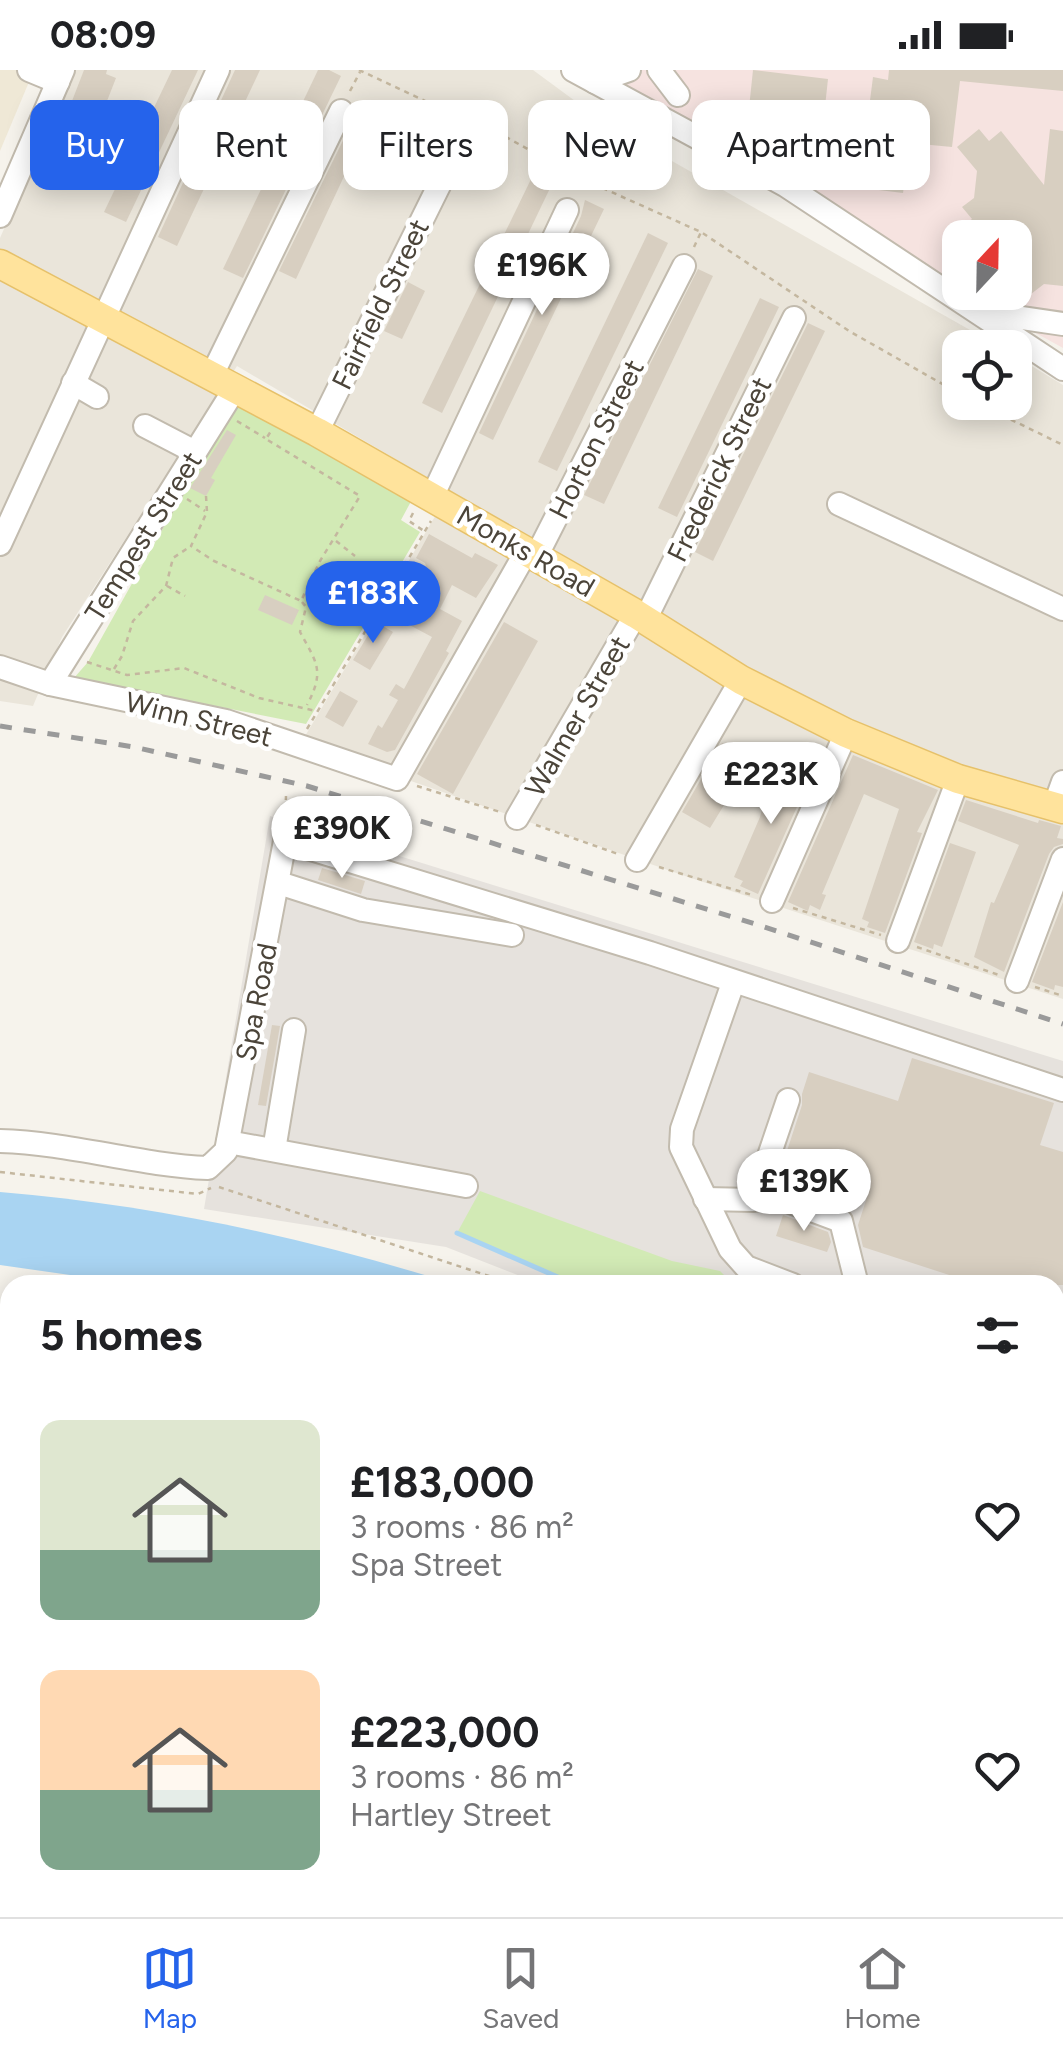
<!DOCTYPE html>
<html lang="en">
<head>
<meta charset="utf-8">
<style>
  :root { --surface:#fff; --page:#f6f6f6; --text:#202124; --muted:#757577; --line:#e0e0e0; --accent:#2563eb }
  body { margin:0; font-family:Figtree,sans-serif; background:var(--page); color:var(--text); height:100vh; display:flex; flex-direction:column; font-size:38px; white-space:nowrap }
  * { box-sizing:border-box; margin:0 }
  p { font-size:32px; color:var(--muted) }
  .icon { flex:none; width:55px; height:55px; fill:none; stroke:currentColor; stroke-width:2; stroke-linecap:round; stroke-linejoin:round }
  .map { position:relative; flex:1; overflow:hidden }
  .sheet { position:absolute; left:0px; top:1205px; width:1065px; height:642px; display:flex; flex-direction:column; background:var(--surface); border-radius:30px 30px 0 0; box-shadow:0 5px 25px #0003 }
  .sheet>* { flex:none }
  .hud { position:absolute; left:30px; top:30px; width:1005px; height:90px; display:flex; gap:20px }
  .needle { width:65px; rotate:22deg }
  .fabs { position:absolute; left:942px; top:150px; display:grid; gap:20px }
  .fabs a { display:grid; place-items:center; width:90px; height:90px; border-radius:20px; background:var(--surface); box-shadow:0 5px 25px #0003; font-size:50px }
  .price { position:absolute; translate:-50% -85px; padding:0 22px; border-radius:35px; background:#fff; color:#222; font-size:32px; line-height:65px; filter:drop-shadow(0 2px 5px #0008) }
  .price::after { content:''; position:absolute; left:50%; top:60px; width:30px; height:22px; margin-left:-15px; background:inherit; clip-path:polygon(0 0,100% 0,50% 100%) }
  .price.selected { background:var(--accent); color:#fff }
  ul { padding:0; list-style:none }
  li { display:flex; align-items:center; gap:30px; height:250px; padding:0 40px }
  li span { display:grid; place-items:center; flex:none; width:280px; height:200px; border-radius:20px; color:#555 }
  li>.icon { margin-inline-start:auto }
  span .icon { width:120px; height:120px; fill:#fffc; stroke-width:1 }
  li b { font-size:42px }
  h2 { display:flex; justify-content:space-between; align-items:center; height:120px; padding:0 40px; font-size:42px }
  .pill { padding:0 35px; border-radius:20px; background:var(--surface); box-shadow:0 5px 25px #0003; font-size:35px; line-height:90px }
  .pill.selected { background:var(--accent); color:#fff }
  .status { display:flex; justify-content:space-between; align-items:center; height:70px; padding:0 50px; background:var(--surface); direction:ltr }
  .status svg { height:28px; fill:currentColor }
  .dock { display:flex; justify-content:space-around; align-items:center; height:140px; border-top:2px solid var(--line); background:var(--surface); font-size:28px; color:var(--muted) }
  .dock a { display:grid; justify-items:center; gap:5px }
  .dock .selected { color:var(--accent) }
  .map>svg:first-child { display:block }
  .residential { fill:#eae5da }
  .industrial { fill:#e6e2dd }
  .education { fill:#efe8d6 }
  .medical { fill:#f6e3e0 }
  .green { fill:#d2eab5 }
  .water { fill:#a9d4f2 }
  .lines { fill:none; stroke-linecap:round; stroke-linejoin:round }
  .stream { stroke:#a9d4f2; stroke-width:5 }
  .building { fill:#d8cfc1 }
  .minor-casing { stroke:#c2bbae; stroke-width:26 }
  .major-casing { stroke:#e6c16a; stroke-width:31 }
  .path { stroke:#c4b79f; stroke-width:2.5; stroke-dasharray:5 5; stroke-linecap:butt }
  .minor { stroke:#fff; stroke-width:22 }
  .major { stroke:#ffe39c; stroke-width:28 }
  .rail { stroke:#9a9a9a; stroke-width:5; stroke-dasharray:12 12; stroke-linecap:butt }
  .labels { text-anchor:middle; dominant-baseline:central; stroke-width:9; stroke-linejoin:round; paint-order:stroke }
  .street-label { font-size:28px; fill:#4b4439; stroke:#fff }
</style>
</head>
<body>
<div class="status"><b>08:09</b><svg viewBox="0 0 49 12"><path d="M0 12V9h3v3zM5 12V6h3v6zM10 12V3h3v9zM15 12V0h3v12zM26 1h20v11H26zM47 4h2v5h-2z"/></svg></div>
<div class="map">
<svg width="1063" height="1847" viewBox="0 0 1063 1847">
  <rect width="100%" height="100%" fill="#f6f3ec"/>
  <path class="residential" d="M 74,0 L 533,0 L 605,53 L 1000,277 L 960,278 L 960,332 L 1015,332 L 1015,286 L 1063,315 L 1063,929 L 691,808 L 301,673 L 450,421 L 237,296 L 62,567 L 33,636 L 0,631 L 0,168 Z"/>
  <g class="industrial">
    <path d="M 270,746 L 1063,991 L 1063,1560 L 1055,1555 L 1055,1215 L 543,1215 L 446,1177 L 204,1139 Z"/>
    <path d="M 0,1426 L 10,1427 L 10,1709 L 0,1705 Z"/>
  </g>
  <path class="education" d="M 0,0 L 34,0 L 0,81 Z"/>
  <path class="medical" d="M 566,0 L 1063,0 L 1063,278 L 964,223 L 1015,222 L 1015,168 L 960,168 L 960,220 Z"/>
  <g class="green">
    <path d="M 237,326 L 415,424 L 401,450 L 420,462 L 306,654 L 74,608 L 88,592 Z"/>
    <path d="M 480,1121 L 672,1191 L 720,1201 L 734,1215 L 576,1215 L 457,1163 Z"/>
  </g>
  <path class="water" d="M 0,1122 C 156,1135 308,1168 457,1215 L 140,1215 L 0,1195 Z"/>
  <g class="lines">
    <g class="stream">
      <path d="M 457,1163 L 576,1215"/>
      <path d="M 0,1495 L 10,1496"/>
      <path d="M 0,1690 L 10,1694"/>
      <path d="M 356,1838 L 378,1847"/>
      <path d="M 891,1838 L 904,1847"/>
      <path d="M 580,1847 L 584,1838"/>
    </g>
  </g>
  <g class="building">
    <path d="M 84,0 L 107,0 L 106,4 L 116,8 L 98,54 L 96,53 L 87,74 L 84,73 L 68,117 L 57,112 L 55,118 L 37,110 L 52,65 L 58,67 Z"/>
    <path d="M 172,0 L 198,0 L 126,152 L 104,142 Z"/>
    <path d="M 235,0 L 260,0 L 177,176 L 158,167 Z"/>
    <path d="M 318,0 L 329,0 L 341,6 L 243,208 L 223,199 Z"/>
    <path d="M 753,0 L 828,9 L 824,46 L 749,38 Z"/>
    <path d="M 889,0 L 1063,0 L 1063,21 L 960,11 L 952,77 L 910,73 L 903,123 L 806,111 L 798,106 L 801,78 L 863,85 L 873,7 L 888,10 Z"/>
    <path d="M 355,46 L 369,53 L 296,209 L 279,201 Z"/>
    <path d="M 979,59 L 989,71 L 1001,61 L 1044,115 L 1050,59 L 1063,61 L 1063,216 L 1044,214 L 1031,224 L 1015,204 L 1015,168 L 972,168 L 963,156 L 972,149 L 962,137 L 974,128 L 977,101 L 957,77 Z"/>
    <path d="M 534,103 L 553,112 L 442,343 L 422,333 Z"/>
    <path d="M 585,130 L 604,139 L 493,370 L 479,363 L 581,146 Z"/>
    <path d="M 648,163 L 668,173 L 557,401 L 538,392 Z"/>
    <path d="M 698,199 L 713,206 L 604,434 L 584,425 Z"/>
    <path d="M 408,212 L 425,221 L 402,269 L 384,261 Z"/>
    <path d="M 760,228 L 779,237 L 677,447 L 658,438 Z"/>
    <path d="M 808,253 L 825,261 L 713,491 L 695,482 Z"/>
    <path d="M 227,360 L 236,365 L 211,408 L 215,410 L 206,426 L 190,418 Z"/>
    <path d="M 429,464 L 472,488 L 475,483 L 498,495 L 476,528 L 452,515 L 440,539 L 462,551 L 446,581 L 449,583 L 395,680 L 387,682 L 368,674 L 378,655 L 382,658 L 398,630 L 389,625 L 396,614 L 404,619 L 432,567 L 402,551 L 428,503 L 425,493 L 416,488 Z"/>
    <path d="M 265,525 L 299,540 L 292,555 L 258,540 Z"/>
    <path d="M 376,552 L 393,562 L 370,600 L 353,590 Z"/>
    <path d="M 504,552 L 538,571 L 453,724 L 417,704 Z"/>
    <path d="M 340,621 L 358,631 L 343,657 L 325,647 Z"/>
    <path d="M 722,673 L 739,683 L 734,692 L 746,699 L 710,758 L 682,742 Z"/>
    <path d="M 853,685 L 938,720 L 917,762 L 922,763 L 885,863 L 867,857 L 869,852 L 862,849 L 899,739 L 864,724 L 822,824 L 826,825 L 820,840 L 810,835 L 808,841 L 788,832 Z"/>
    <path d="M 775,696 L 809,710 L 758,824 L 740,816 L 743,811 L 734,807 L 760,747 L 766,725 L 762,724 Z"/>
    <path d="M 966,730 L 1038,753 L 1039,750 L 1061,756 L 1057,768 L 1063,769 L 1063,774 L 1054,777 L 1049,784 L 1004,902 L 974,887 L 991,832 L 994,833 L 1019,775 L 958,751 Z"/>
    <path d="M 950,773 L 976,782 L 942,877 L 934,874 L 933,879 L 914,872 Z"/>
    <path d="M 322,798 L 365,811 L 361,824 L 318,810 Z"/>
    <path d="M 1063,832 L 1063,917 L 1055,915 L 1054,920 L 1032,912 Z"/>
    <path d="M 272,955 L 280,956 L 266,1036 L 258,1035 Z"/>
    <path d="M 912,988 L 1054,1033 L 1040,1075 L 1063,1082 L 1063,1215 L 980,1215 L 863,1177 L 858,1155 L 870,1118 L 784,1090 L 802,1035 L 802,1024 L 809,1002 L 898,1031 Z"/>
    <path d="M 783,1145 L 828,1162 L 831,1172 L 827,1182 L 776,1166 Z"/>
  </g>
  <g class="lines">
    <g class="minor-casing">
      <g id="minor">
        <path d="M 29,0 L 58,12"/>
        <path d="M 573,0 L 785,115 L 1063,299"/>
        <path d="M 659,0 L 678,25"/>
        <path d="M 595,12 L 629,0"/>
        <path d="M 735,89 L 751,63 L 759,60 L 785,73"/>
        <path d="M 0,146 L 63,0"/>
        <path d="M 982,242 L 1063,254"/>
        <path d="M 212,305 L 341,41"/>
        <path d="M 73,313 L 97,327"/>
        <path d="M 145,356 L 195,382"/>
        <path d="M 317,362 L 470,53"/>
        <path d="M 432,427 L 567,140"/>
        <path d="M 839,434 L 1063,539"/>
        <path d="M 0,474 L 218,0"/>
        <path d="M 536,487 L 684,196"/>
        <path d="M 645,550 L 794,248"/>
        <path d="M 0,597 L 50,614 L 226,651 L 397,709 L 526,482"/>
        <path d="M 50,614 L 236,317"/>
        <path d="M 1054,737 L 1063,712"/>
        <path d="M 517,748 L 636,544"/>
        <path d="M 637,790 L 741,610"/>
        <path d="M 279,813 L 363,840 L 512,865"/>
        <path d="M 772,831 L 846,663"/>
        <path d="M 898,871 L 958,709"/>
        <path d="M 1017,911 L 1063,789"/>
        <path d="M 733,913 L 682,1059 L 681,1077 L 730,1179 L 746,1197 L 793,1215"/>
        <path d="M 0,1071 C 71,1073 138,1095 208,1098 L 226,1081 L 285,771 L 650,883 L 1063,1020"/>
        <path d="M 228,1072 L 466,1116"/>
        <path d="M 274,1080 L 294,960"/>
        <path d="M 758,1120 L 841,1151 L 857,1215"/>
        <path d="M 705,1129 L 754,1130 L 788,1030"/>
        <path d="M 1055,1437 L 1063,1439"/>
        <path d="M 1055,1512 L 1062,1514"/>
      </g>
    </g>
    <g class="major-casing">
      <path id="major" d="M 0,194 L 317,362 L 636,544 L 741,610 L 846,663 L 958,709 L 1063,739"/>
    </g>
    <g class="path">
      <path d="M 359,0 L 453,44"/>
      <path d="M 350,21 L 360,2"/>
      <path d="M 488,57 L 580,108 L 701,162 L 849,261 L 960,324"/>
      <path d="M 694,177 L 701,162"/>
      <path d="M 975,332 L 1063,375"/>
      <path d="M 237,351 L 265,368"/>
      <path d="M 206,426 L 207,442 L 191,476 L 214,491 L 301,531 L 320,491 L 360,426 L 266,369 L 271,361"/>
      <path d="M 187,429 L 205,441"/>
      <path d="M 413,443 L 409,451 L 424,461"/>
      <path d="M 336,471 L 355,486"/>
      <path d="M 167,516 L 185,526"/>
      <path d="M 302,532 L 306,537 L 300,562 C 317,593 325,601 307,635"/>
      <path d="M 87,592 L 127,605 L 184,598 L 259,628 L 316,641"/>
      <path d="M 114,599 L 122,586 L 133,551 L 166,516 L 173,488 L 191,476"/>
      <path d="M 307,659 L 431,451"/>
      <path d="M 417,716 L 500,742"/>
      <path d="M 285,750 L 286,726"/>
      <path d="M 536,755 L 618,784"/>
      <path d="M 659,797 L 752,825"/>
      <path d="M 793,838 L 881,865"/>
      <path d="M 917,877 L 999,905"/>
      <path d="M 1035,917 L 1063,926"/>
      <path d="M 0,1102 L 198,1124 L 211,1118"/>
      <path d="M 219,1117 L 516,1215"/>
      <path d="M 0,1261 L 10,1262"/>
      <path d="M 1055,1591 L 1063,1598"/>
      <path d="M 1055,1747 L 1063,1753"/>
    </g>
    <use href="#minor" class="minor"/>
    <use href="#major" class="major"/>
    <path class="rail" d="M 0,656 L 134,677 L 307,716 L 755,854 L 1063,954"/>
  </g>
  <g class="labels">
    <g class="street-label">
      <text transform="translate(380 234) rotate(-64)">Fairfield Street</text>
      <text transform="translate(596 369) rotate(-63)">Horton Street</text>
      <text transform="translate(719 399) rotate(-64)">Frederick Street</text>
      <text transform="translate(143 466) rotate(-58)">Tempest Street</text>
      <text transform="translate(526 481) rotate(30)">Monks Road</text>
      <text transform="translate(577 646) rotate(-60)">Walmer Street</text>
      <text transform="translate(199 649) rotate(14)">Winn Street</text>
      <text transform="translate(256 932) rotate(-79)">Spa Road</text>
    </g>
  </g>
</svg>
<div class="fabs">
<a><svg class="needle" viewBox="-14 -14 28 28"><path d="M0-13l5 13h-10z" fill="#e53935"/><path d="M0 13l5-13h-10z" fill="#757577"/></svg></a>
<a><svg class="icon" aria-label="locate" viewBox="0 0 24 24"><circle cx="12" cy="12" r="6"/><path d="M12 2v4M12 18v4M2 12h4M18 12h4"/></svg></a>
</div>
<b class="price" style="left:542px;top:248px">£196K</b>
<b class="price selected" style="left:373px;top:576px">£183K</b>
<b class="price" style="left:771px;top:757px">£223K</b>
<b class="price" style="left:342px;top:811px">£390K</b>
<b class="price" style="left:804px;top:1164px">£139K</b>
<div class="hud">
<a class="pill selected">Buy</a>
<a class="pill">Rent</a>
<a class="pill">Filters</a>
<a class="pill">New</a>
<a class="pill">Apartment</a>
</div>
<section class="sheet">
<h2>5 homes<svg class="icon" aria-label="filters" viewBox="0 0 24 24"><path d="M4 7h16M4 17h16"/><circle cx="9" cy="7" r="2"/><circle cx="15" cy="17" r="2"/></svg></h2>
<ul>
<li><span style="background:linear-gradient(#dfe7d0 65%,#7fa58c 0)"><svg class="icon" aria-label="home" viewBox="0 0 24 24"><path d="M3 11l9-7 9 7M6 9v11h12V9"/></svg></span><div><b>£183,000</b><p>3 rooms · 86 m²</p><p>Spa Street</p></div><svg class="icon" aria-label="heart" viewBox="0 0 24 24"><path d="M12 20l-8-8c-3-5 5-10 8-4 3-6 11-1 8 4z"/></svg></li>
<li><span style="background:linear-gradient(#ffd9b3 60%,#7fa58c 0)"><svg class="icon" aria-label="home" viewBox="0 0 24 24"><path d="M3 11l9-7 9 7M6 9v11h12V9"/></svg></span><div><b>£223,000</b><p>3 rooms · 86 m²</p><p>Hartley Street</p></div><svg class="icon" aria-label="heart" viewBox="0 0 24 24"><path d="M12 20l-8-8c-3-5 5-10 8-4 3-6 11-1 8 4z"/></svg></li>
</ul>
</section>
</div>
<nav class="dock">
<a class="selected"><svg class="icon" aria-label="map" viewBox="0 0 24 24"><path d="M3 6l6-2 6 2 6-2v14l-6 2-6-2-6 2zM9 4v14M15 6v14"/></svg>Map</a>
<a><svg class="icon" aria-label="saved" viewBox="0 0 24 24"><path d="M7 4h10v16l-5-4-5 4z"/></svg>Saved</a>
<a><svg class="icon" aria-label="home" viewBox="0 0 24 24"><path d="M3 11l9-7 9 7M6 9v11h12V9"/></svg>Home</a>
</nav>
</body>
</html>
